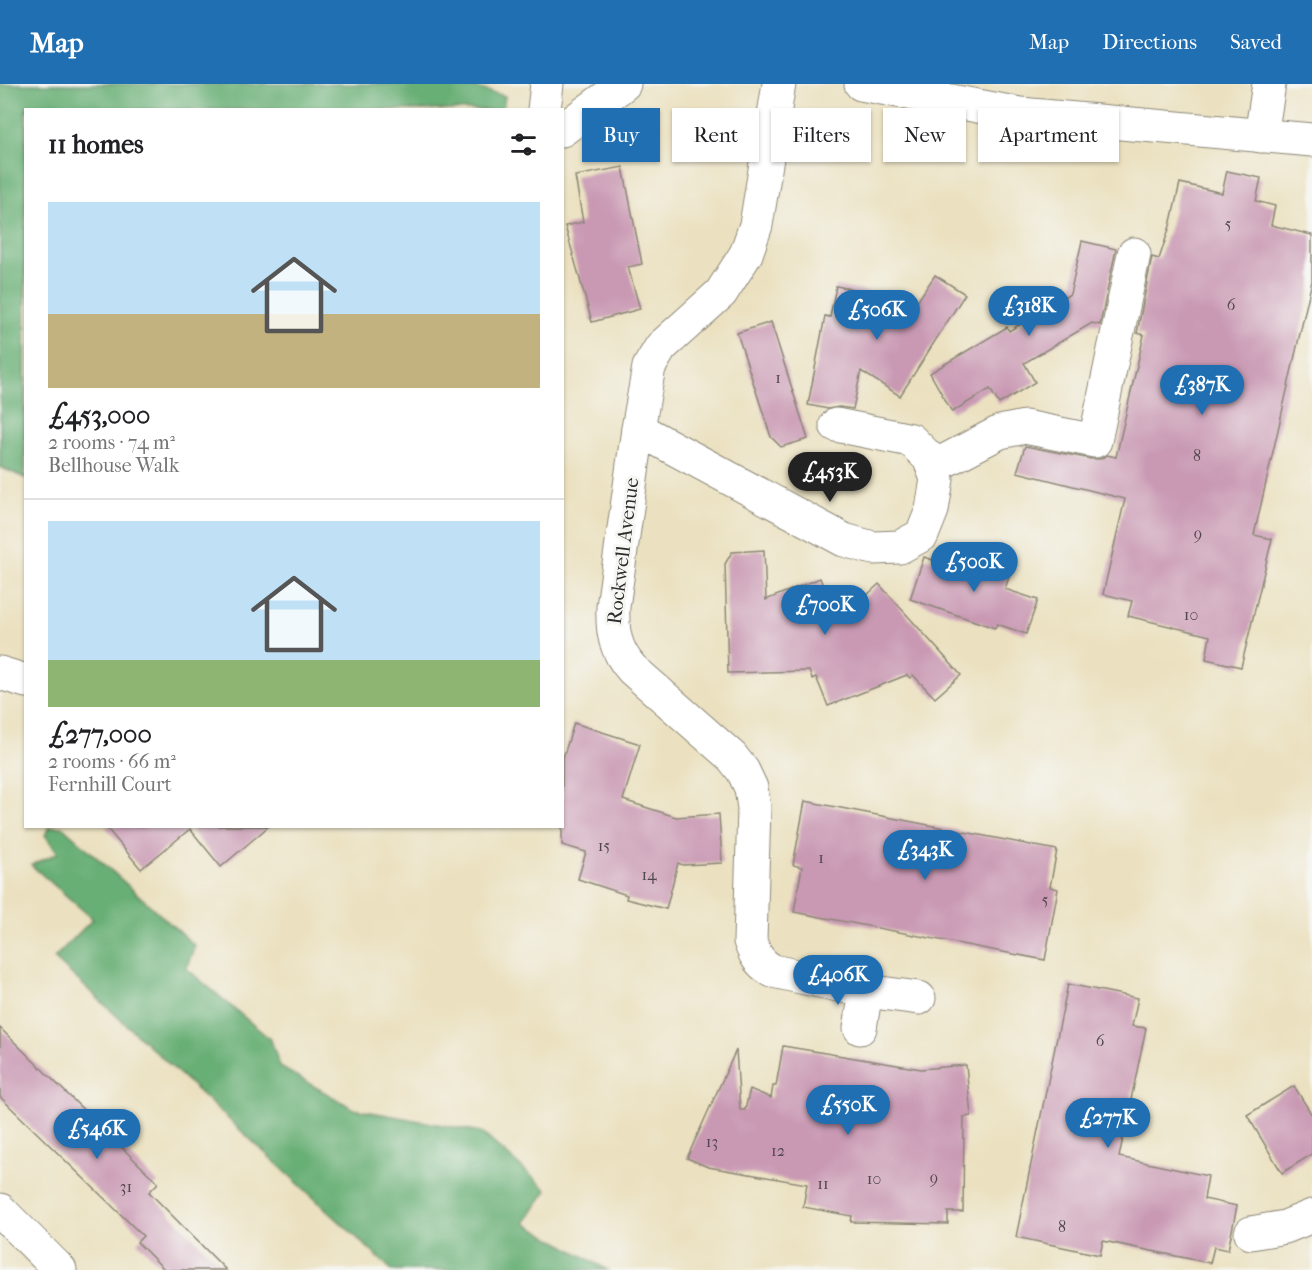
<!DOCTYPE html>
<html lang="en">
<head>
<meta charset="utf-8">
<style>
  :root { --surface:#fff; --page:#f6f6f6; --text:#202124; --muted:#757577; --line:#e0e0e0; --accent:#1f6fb2 }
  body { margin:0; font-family:"IM FELL French Canon",serif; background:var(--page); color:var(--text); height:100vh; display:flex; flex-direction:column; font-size:22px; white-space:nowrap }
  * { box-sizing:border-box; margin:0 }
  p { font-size:20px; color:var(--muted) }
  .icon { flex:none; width:33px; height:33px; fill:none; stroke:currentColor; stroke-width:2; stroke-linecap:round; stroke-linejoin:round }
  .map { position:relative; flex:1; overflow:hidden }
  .details { position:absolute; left:24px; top:24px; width:540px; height:720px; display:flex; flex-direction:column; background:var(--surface); border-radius:0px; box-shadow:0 2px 4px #0004 }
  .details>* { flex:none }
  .top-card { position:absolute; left:582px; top:24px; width:570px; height:54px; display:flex; gap:12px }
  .price { position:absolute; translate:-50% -51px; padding:0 14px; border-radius:21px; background:var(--accent); color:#fff; font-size:20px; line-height:39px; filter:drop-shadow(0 2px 3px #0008) }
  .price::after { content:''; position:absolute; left:50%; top:36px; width:18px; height:14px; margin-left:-9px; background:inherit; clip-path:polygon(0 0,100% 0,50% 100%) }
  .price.active { background:#222; color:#fff }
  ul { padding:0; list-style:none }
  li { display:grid; align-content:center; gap:12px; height:318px; padding:0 24px }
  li+li { border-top:2px solid var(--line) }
  li span { display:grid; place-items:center; height:186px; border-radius:0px; color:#555 }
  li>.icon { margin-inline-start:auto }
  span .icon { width:108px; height:108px; fill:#fffc; stroke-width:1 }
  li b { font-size:26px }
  h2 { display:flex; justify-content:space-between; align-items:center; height:72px; padding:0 24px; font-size:26px }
  .tag { padding:0 21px; border-radius:0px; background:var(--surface); box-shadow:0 2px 4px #0004; font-size:21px; line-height:54px }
  .tag.active { background:var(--accent); color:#fff }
  header { display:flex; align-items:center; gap:36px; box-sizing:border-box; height:84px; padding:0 30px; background:var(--accent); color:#fff }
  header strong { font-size:28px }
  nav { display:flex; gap:33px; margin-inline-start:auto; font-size:21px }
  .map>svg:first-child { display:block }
  .forest { fill:#68af75; stroke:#4a6d50; stroke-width:1.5 }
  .building { fill:#c999b3 }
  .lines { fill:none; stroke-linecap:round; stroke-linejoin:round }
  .minor-casing { stroke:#8b8676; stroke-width:35 }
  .major-casing { stroke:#8b8676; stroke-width:35 }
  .minor { stroke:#fff; stroke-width:33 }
  .major { stroke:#fff; stroke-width:33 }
  .labels { text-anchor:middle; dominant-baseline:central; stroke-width:6; stroke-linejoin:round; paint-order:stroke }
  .number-label { font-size:16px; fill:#52464d }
  .street-label { font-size:20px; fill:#2b2b2b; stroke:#f6f6f2 }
</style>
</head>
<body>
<header>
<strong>Map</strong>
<nav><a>Map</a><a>Directions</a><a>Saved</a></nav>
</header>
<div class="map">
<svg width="1312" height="1186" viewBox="0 0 1312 1186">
  <rect width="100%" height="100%" fill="#f6f6f2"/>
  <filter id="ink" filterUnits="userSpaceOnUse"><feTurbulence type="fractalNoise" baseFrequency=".0167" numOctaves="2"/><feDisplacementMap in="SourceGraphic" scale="12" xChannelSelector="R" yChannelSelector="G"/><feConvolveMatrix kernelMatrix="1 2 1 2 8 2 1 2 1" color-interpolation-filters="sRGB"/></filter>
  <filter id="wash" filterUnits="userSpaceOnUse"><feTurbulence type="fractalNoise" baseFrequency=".008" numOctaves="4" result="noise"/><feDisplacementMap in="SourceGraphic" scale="24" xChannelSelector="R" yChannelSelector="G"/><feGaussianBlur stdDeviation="1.35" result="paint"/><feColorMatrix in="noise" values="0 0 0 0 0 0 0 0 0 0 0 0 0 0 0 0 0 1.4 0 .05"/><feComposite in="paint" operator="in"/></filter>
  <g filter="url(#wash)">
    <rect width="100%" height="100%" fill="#ebe1c0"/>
    <g class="forest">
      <path d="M 0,0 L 463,0 L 505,12 L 503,26 L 26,26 L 25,394 L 0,383 Z"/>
      <path d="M 50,743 L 63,743 L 195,862 L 186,884 L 271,956 L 280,983 L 354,1025 L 481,1048 L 547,1106 L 524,1139 L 608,1186 L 392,1186 L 54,874 L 93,835 L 31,781 L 58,769 L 45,751 Z"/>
    </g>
    <g id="blocks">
      <g class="building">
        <path d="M 623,83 L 642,180 L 628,183 L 640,225 L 592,238 L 565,142 L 583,138 L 575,92 Z"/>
        <path d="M 1227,87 L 1261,94 L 1256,117 L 1275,122 L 1271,141 L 1312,151 L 1312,197 L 1254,451 L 1272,455 L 1241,583 L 1206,575 L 1210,552 L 1128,532 L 1132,517 L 1103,510 L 1125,415 L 1017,388 L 1025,362 L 1091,375 L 1100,375 L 1107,371 L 1116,373 L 1144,251 L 1137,249 L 1152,173 L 1159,175 L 1170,142 L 1180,99 L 1222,109 Z"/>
        <path d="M 1082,157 L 1116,165 L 1100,241 L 1092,239 L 1024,279 L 1035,298 L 999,320 L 990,305 L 952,328 L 930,289 L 1007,243 L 1009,247 L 1070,210 Z"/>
        <path d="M 935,191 L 965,210 L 900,312 L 861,287 L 853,325 L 839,323 L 828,325 L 808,321 L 825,232 L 830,233 L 836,202 L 917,218 Z"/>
        <path d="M 771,238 L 808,355 L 781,363 L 771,353 L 737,249 Z"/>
        <path d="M 764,466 L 766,516 L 820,494 L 838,538 L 879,500 L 961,591 L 935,614 L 913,591 L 910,594 L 907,591 L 828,622 L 816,593 L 812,595 L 809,587 L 728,589 L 725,480 L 732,468 Z"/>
        <path d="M 972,470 L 1012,484 L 1005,505 L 1038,516 L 1026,550 L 997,540 L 995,544 L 910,515 L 924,473 L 966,487 Z"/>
        <path d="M 574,639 L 640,660 L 623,716 L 676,733 L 719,730 L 722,779 L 683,781 L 678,779 L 666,825 L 626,815 L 627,811 L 578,795 L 586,768 L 562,761 L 562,677 Z"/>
        <path d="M 805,717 L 1057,766 L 1050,803 L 1058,805 L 1045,876 L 794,828 L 802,783 L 793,781 Z"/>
        <path d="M 105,742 L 269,742 L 221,783 L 190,745 L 141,785 Z"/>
        <path d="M 1068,900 L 1138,914 L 1132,942 L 1146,944 L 1119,1073 L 1208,1092 L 1204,1115 L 1237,1122 L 1228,1166 L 1214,1163 L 1210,1179 L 1103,1157 L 1100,1171 L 1016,1153 Z"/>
        <path d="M 0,944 L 158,1099 L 149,1108 L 226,1186 L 165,1186 L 137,1158 L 143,1152 L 0,1013 Z"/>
        <path d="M 783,962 L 921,985 L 966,981 L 971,1032 L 964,1033 L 963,1128 L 948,1128 L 948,1140 L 851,1138 L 852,1132 L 803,1123 L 807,1100 L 708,1083 L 687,1074 L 736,966 L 740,1026 L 745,1026 L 750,1005 L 771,1014 L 773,1002 L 776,1002 Z"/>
        <path d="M 1294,1002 L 1312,1031 L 1312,1070 L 1282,1089 L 1247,1031 Z"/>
      </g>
    </g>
  </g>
  <g filter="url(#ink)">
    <use href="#blocks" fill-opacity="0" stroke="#8b8676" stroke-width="1.5"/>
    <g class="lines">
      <g class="minor-casing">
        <g id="minor">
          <path d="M 779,0 L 756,141 L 746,170 L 721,209 L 661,263 L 649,283 L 638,345 L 613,523 C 612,548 615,566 632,585 L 732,673 L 743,687 L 751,704 L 754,724 L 750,857 C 755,872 760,880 773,887 L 866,907 L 919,914"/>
          <path d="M 544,26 L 547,0"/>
          <path d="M 562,46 L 624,0"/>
          <path d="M 1261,52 L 1269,0"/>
          <path d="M 638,345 L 844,456 L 873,464 L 900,463 L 922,451 L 932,426 L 937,395 L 929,374 L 911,356 L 836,341"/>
          <path d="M 933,383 L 1000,348 L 1025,343 L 1095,357 L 1134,170"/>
          <path d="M 0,589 L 26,597"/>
          <path d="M 860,944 L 866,907"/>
          <path d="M 0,1126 L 60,1186"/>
          <path d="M 1251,1149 L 1285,1143 L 1312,1132"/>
        </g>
      </g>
      <g class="major-casing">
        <path id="major" d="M 861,0 L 1020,30 L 1312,56"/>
      </g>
      <use href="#minor" class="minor"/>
      <use href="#major" class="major"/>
    </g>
  </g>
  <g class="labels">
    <g class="number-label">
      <text x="1228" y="139">5</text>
      <text x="1231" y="220">6</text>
      <text x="778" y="293">1</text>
      <text x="1197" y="371">8</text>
      <text x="1198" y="449">9</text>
      <text x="1191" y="530">10</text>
      <text x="604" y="761">15</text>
      <text x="821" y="773">1</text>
      <text x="649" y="790">14</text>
      <text x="1045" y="815">5</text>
      <text x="1100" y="956">6</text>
      <text x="712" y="1057">13</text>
      <text x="778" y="1066">12</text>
      <text x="934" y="1093">9</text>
      <text x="874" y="1094">10</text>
      <text x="823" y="1099">11</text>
      <text x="126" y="1102">31</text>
      <text x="1062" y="1142">8</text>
    </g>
    <g class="street-label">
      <text transform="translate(623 467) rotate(-83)">Rockwell Avenue</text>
    </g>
  </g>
</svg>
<b class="price" style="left:1029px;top:253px">£318K</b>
<b class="price" style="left:877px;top:257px">£506K</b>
<b class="price" style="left:1202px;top:332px">£387K</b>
<b class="price active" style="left:830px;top:419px">£453K</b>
<b class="price" style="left:974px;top:509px">£500K</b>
<b class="price" style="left:825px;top:552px">£700K</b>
<b class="price" style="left:925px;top:797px">£343K</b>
<b class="price" style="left:838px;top:922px">£406K</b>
<b class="price" style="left:848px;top:1052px">£550K</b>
<b class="price" style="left:1108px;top:1065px">£277K</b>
<b class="price" style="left:97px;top:1076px">£546K</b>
<div class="top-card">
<a class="tag active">Buy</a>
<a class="tag">Rent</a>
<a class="tag">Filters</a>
<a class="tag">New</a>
<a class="tag">Apartment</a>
</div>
<section class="details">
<h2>11 homes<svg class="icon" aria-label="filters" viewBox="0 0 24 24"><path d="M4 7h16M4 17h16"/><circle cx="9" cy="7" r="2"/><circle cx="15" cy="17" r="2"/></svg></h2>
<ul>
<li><span style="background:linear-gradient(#bfe0f5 60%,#c2b280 0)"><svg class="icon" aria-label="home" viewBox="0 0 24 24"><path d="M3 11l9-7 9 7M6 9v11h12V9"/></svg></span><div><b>£453,000</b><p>2 rooms · 74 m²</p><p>Bellhouse Walk</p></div></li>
<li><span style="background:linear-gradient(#bfe0f5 75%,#8fb573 0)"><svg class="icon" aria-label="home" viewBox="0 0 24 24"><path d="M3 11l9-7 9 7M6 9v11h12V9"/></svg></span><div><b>£277,000</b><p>2 rooms · 66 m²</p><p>Fernhill Court</p></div></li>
</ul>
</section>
</div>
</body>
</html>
